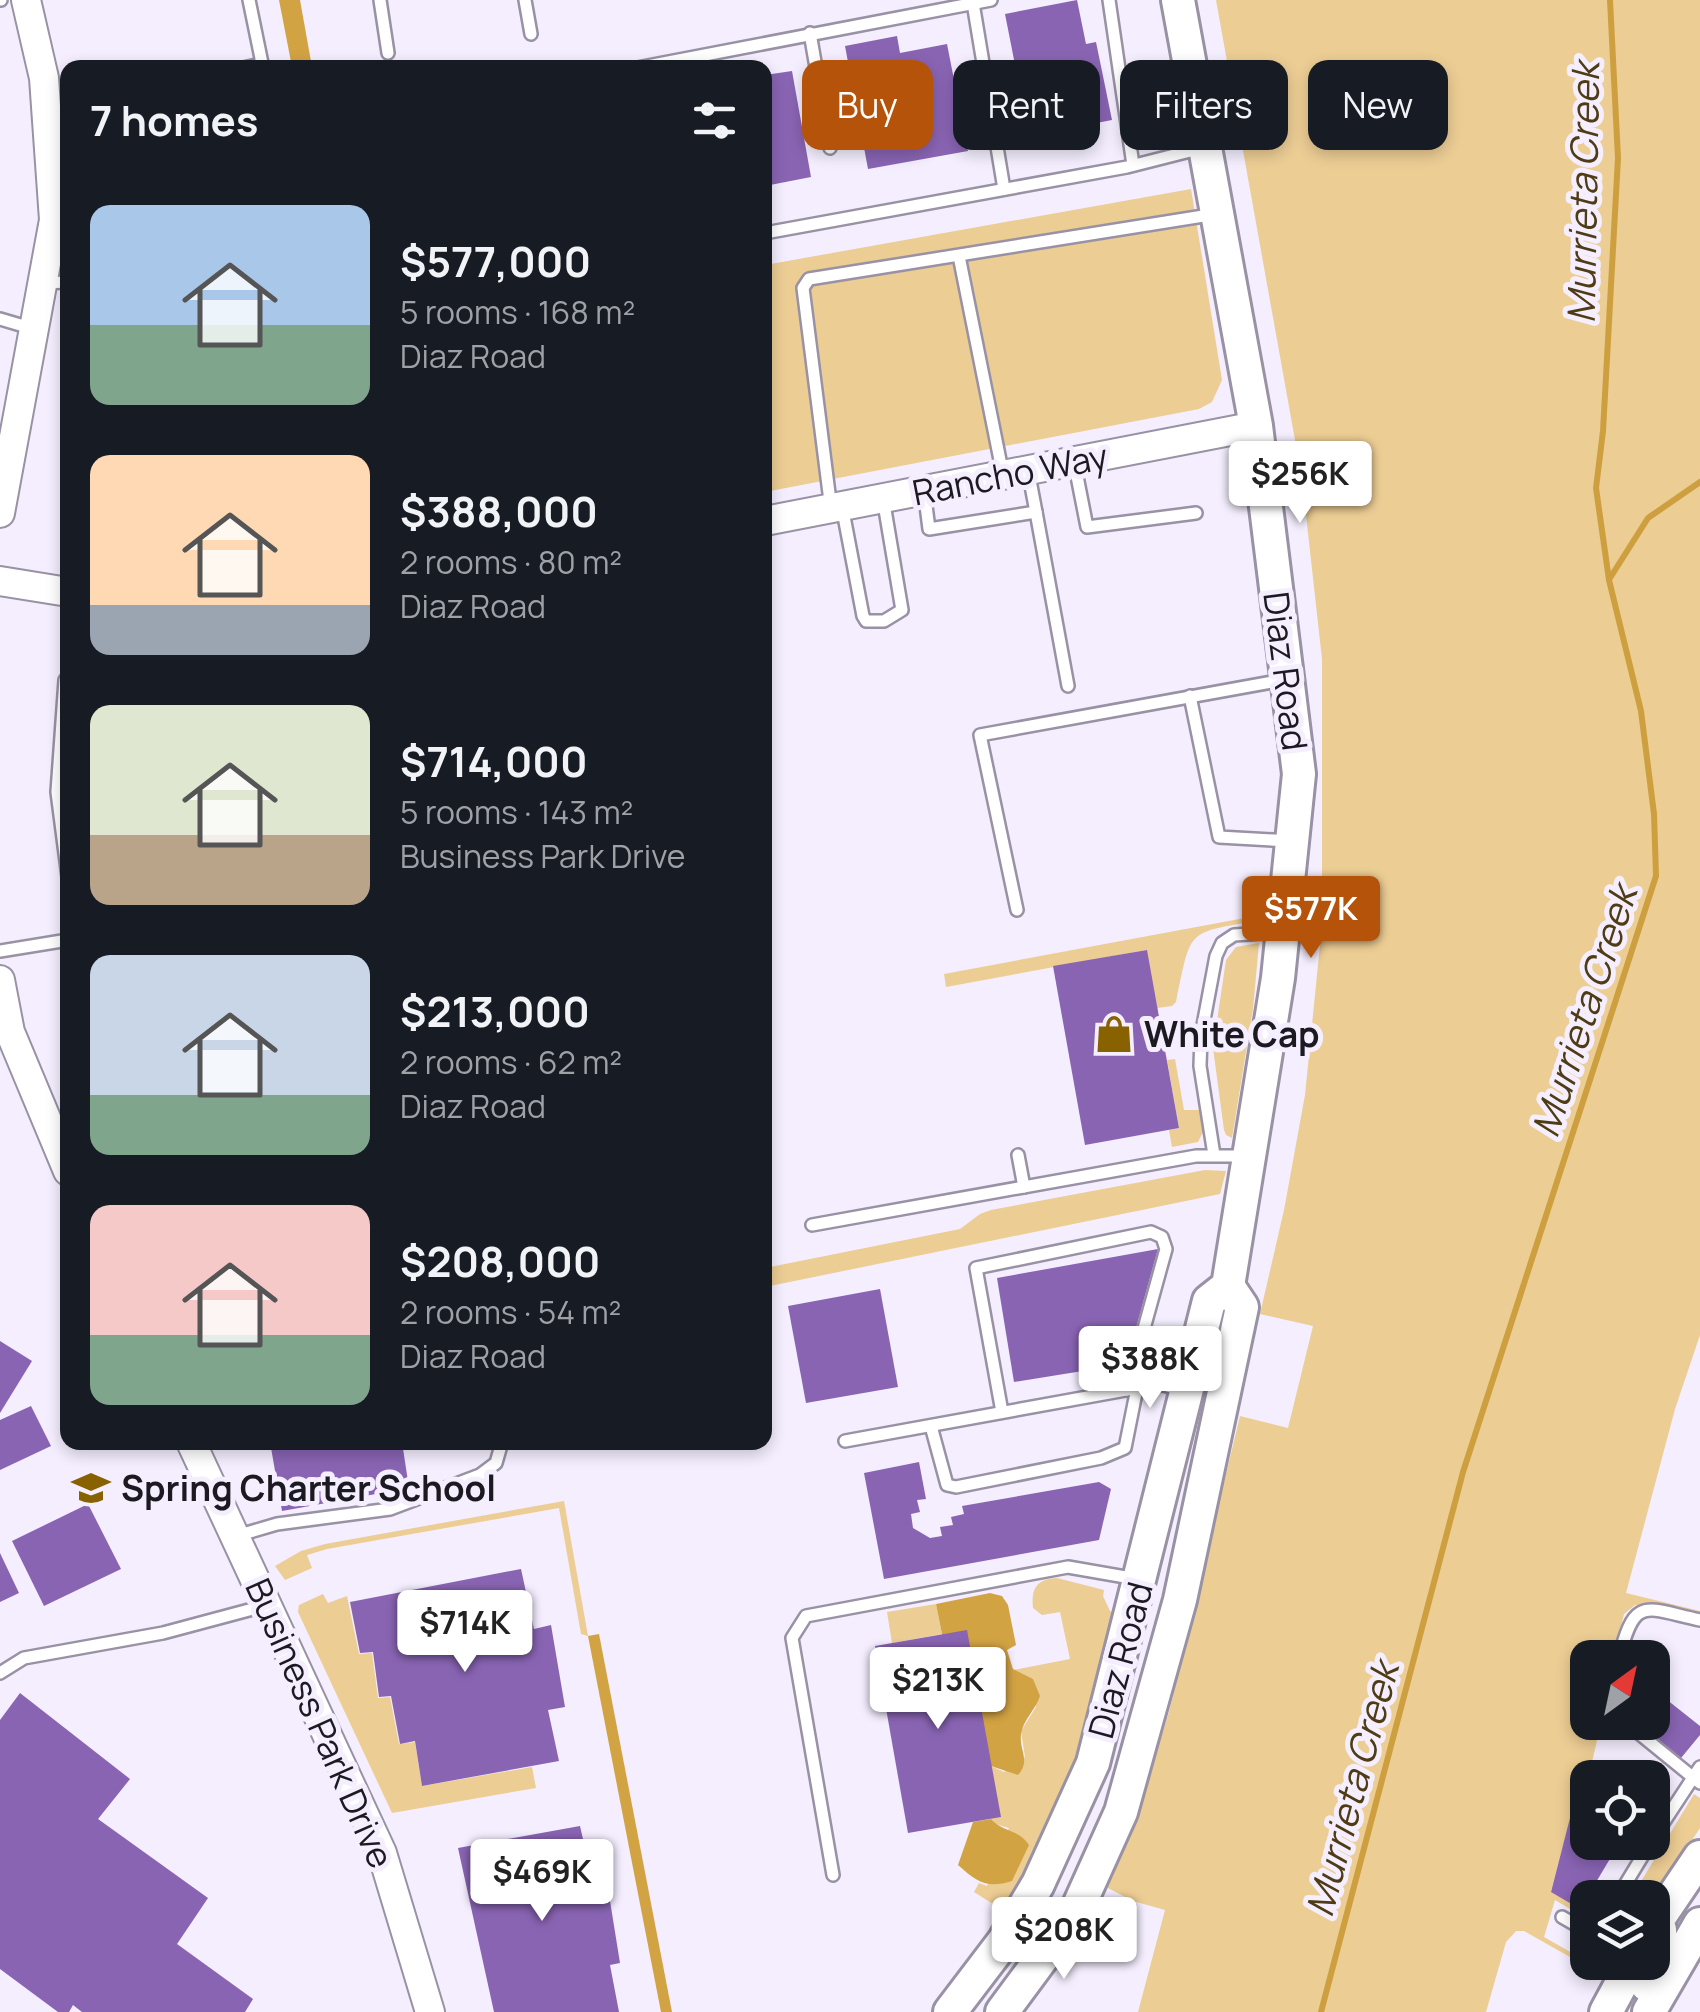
<!DOCTYPE html>
<html lang="en">
<head>
<meta charset="utf-8">
<style>
  :root { --surface:#171b24; --page:#242831; --text:#f1f3f6; --muted:#9ea1a6; --accent:#b45309 }
  body { margin:0; font-family:Manrope,sans-serif; background:var(--page); color:var(--text); height:100vh; display:flex; flex-direction:column; font-size:38px; white-space:nowrap }
  * { box-sizing:border-box; margin:0 }
  p { font-size:32px; color:var(--muted) }
  .icon { flex:none; width:55px; height:55px; fill:none; stroke:currentColor; stroke-width:2; stroke-linecap:round; stroke-linejoin:round }
  .map { position:relative; flex:1; overflow:hidden }
  .panel { position:absolute; left:60px; top:60px; width:712px; height:1390px; display:flex; flex-direction:column; background:var(--surface); border-radius:20px; box-shadow:0 5px 15px #0003 }
  .panel>* { flex:none }
  .banner { position:absolute; left:802px; top:60px; width:748px; height:90px; display:flex; gap:20px }
  .needle { width:65px; rotate:33deg }
  .buttons { position:absolute; left:1570px; top:1640px; display:grid; gap:20px }
  .buttons a { display:grid; place-items:center; width:100px; height:100px; border-radius:20px; background:var(--surface); box-shadow:0 5px 15px #0003; font-size:50px }
  .price { position:absolute; translate:-50% -85px; padding:0 22px; border-radius:10px; background:#fff; color:#222; font-size:32px; line-height:65px; filter:drop-shadow(0 2px 5px #0008) }
  .price::after { content:''; position:absolute; left:50%; top:60px; width:30px; height:22px; margin-left:-15px; background:inherit; clip-path:polygon(0 0,100% 0,50% 100%) }
  .price.on { background:var(--accent); color:#fff }
  ul { padding:0; list-style:none }
  li { display:flex; align-items:center; gap:30px; height:250px; padding:0 30px }
  li span { display:grid; place-items:center; flex:none; width:280px; height:200px; border-radius:20px; color:#555 }
  li>.icon { margin-inline-start:auto }
  span .icon { width:120px; height:120px; fill:#fffc; stroke-width:1 }
  li b { font-size:42px }
  h2 { display:flex; justify-content:space-between; align-items:center; height:120px; padding:0 30px; font-size:42px }
  .tag { padding:0 35px; border-radius:20px; background:var(--surface); box-shadow:0 5px 15px #0003; font-size:35px; line-height:90px }
  .tag.on { background:var(--accent); color:#fff }
  .map>svg:first-child { display:block }
  .green { fill:#eccd94 }
  .forest { fill:#d2a343 }
  .lines { fill:none; stroke-linecap:round; stroke-linejoin:round }
  .stream { stroke:#ce9f3f; stroke-width:6 }
  .building { fill:#8964b3 }
  .service-casing { stroke:#9991a4; stroke-width:16 }
  .tertiary-casing { stroke:#9991a4; stroke-width:32 }
  .secondary-casing { stroke:#9991a4; stroke-width:38 }
  .service { stroke:#fff; stroke-width:11 }
  .tertiary { stroke:#fff; stroke-width:28 }
  .secondary { stroke:#fff; stroke-width:32 }
  .labels { text-anchor:middle; dominant-baseline:central; stroke-width:10; stroke-linejoin:round; paint-order:stroke }
  .street-label { font-size:35px; fill:#1c1920; stroke:#f4eefe }
  .poi-label { font-size:35px; font-weight:bold; fill:#1c1920; stroke:#f4eefe; text-anchor:start }
  .water-label { font-size:38px; font-style:italic; fill:#4f3c14; stroke:#f4eefe }
</style>
</head>
<body>
<div class="map">
<svg width="1700" height="2012" viewBox="0 0 1700 2012">
  <rect width="100%" height="100%" fill="#f4eefe"/>
  <g class="green">
    <path d="M 1216,0 L 1700,0 L 1700,1335 L 1675,1409 L 1626,1593 L 1700,1611 L 1700,1615 L 1660,1604 L 1635,1605 L 1624,1614 L 1613,1657 L 1588,1658 L 1588,1722 L 1601,1723 L 1587,1784 L 1581,1780 L 1551,1891 L 1587,1911 L 1587,1919 L 1555,1900 L 1544,1937 L 1588,1962 L 1616,1963 L 1607,1978 L 1524,1931 L 1516,1931 L 1506,1942 L 1486,2012 L 1138,2012 L 1165,1910 L 1133,1901 L 1102,1885 L 1133,1827 L 1169,1712 L 1240,1416 L 1288,1428 L 1313,1326 L 1260,1314 L 1284,1210 L 1305,1095 L 1322,925 L 1322,659 L 1302,479 Z"/>
    <path d="M 1191,189 L 1222,380 L 1212,402 L 1199,409 L 765,492 L 765,265 Z"/>
    <path d="M 1261,915 L 1260,920 C 1185,934 1192,927 1176,1002 L 1172,1006 L 1157,1008 L 1146,950 L 946,987 L 944,974 Z"/>
    <path d="M 1259,943 L 1253,1009 L 1232,1138 L 1226,1135 L 1224,1130 L 1213,1048 L 1226,960 L 1236,947 Z"/>
    <path d="M 1175,1059 L 1184,1110 L 1200,1110 L 1203,1132 L 1198,1142 L 1172,1147 L 1169,1130 L 1179,1128 L 1167,1060 Z"/>
    <path d="M 1205,1170 L 1226,1171 L 1220,1194 L 765,1287 L 765,1268 L 960,1229 L 980,1214 L 991,1210 Z"/>
    <path d="M 564,1501 L 588,1636 L 581,1634 L 559,1508 L 327,1549 L 307,1555 L 312,1568 L 285,1580 L 275,1566 L 301,1551 L 325,1544 Z"/>
    <path d="M 1057,1578 L 1104,1590 L 1103,1596 L 1110,1611 L 1116,1614 L 1083,1746 L 1034,1859 L 1004,1911 L 974,1892 L 979,1883 L 987,1886 L 1009,1828 L 995,1824 L 991,1819 L 991,1766 L 1004,1772 L 1025,1757 L 1021,1731 L 1036,1707 L 1033,1679 L 1013,1670 L 1070,1659 L 1060,1612 L 1042,1615 L 1033,1608 C 1031,1588 1037,1579 1057,1578 Z"/>
    <path d="M 323,1594 L 328,1603 L 347,1596 L 359,1654 L 372,1653 L 378,1698 L 390,1697 L 399,1744 L 415,1742 L 422,1786 L 532,1767 L 536,1788 L 392,1813 L 298,1612 L 299,1605 Z"/>
    <path d="M 936,1604 L 942,1634 L 892,1643 L 887,1612 Z"/>
    <path d="M 1694,1794 L 1700,1798 L 1700,1828 L 1654,1898 L 1649,1894 L 1631,1898 Z"/>
  </g>
  <g class="forest">
    <path d="M 279,0 L 300,0 L 312,67 L 292,67 Z"/>
    <path d="M 990,1593 L 1002,1596 L 1008,1605 L 1016,1645 L 1007,1650 L 1013,1669 L 1033,1679 L 1040,1696 C 1036,1709 1023,1720 1021,1734 C 1019,1751 1031,1760 1018,1775 L 991,1766 L 942,1634 L 936,1604 Z"/>
    <path d="M 599,1634 L 672,2012 L 661,2012 L 588,1636 Z"/>
    <path d="M 991,1819 C 1002,1832 1019,1829 1029,1845 L 1012,1881 C 987,1889 977,1882 958,1865 L 973,1822 Z"/>
  </g>
  <g class="lines">
    <g class="stream">
      <path d="M 1610,578 L 1648,518 L 1700,482"/>
      <path d="M 1321,2012 L 1463,1472 L 1656,876 L 1654,814 L 1641,711 L 1609,580 L 1596,488 L 1603,431 L 1618,158 L 1610,0"/>
    </g>
  </g>
  <g class="building">
    <path d="M 1077,0 L 1086,44 L 1096,42 L 1112,120 L 1029,136 L 1005,14 Z"/>
    <path d="M 897,36 L 900,53 L 947,44 L 968,151 L 868,169 L 845,46 Z"/>
    <path d="M 792,71 L 811,177 L 765,186 L 765,75 Z"/>
    <path d="M 1147,950 L 1179,1128 L 1085,1145 L 1053,966 Z"/>
    <path d="M 1158,1249 L 1126,1364 L 1014,1382 L 997,1278 Z"/>
    <path d="M 880,1289 L 898,1387 L 806,1403 L 788,1306 Z"/>
    <path d="M 0,1341 L 32,1361 L 0,1413 Z"/>
    <path d="M 31,1406 L 51,1446 L 0,1470 L 0,1420 Z"/>
    <path d="M 270,1442 L 402,1442 L 409,1488 L 282,1511 Z"/>
    <path d="M 919,1462 L 926,1499 L 917,1500 L 920,1512 L 911,1514 L 913,1528 L 930,1538 L 942,1536 L 940,1527 L 953,1525 L 951,1517 L 964,1514 L 962,1506 L 1099,1482 L 1111,1489 L 1099,1540 L 884,1579 L 864,1473 Z"/>
    <path d="M 88,1504 L 121,1569 L 44,1606 L 12,1541 Z"/>
    <path d="M 0,1553 L 19,1593 L 0,1602 Z"/>
    <path d="M 521,1569 L 534,1629 L 551,1625 L 565,1707 L 548,1710 L 559,1761 L 422,1786 L 415,1741 L 400,1744 L 391,1696 L 379,1697 L 373,1652 L 360,1653 L 350,1602 Z"/>
    <path d="M 967,1630 L 1001,1817 L 908,1833 L 875,1646 Z"/>
    <path d="M 1652,1688 L 1700,1726 L 1700,1735 L 1681,1758 L 1637,1722 L 1652,1722 Z"/>
    <path d="M 20,1693 L 130,1779 L 98,1819 L 208,1898 L 177,1944 L 253,1999 L 245,2012 L 82,2012 L 73,2005 L 69,2012 L 58,2012 L 0,1969 L 0,1720 Z"/>
    <path d="M 1580,1779 L 1588,1784 L 1588,1842 L 1620,1842 L 1580,1909 L 1551,1892 Z"/>
    <path d="M 580,1826 L 592,1878 L 606,1876 L 620,1963 L 610,1965 L 619,2012 L 494,2012 L 458,1848 Z"/>
  </g>
  <g class="lines">
    <g class="service-casing">
      <g id="service">
        <path d="M 0,0 L 1,0"/>
        <path d="M 249,0 L 263,68"/>
        <path d="M 380,0 L 388,53"/>
        <path d="M 525,0 L 531,34"/>
        <path d="M 1109,0 L 1133,165"/>
        <path d="M 973,3 L 1004,189"/>
        <path d="M 810,33 L 830,148"/>
        <path d="M 243,68 L 262,64"/>
        <path d="M 637,68 L 991,0"/>
        <path d="M 765,233 L 1127,167 L 1202,148"/>
        <path d="M 959,256 L 1003,475"/>
        <path d="M 42,283 L 68,282"/>
        <path d="M 0,319 L 34,329"/>
        <path d="M 1074,461 L 1087,527 L 1196,513"/>
        <path d="M 924,490 L 929,529 L 1036,512 L 1028,470"/>
        <path d="M 842,506 L 863,616 L 866,621 L 884,621 L 902,610 L 883,498"/>
        <path d="M 831,509 L 803,288 L 809,279 L 1216,214"/>
        <path d="M 1036,512 L 1068,686"/>
        <path d="M 68,681 L 65,680 L 57,792 L 68,877"/>
        <path d="M 1190,696 L 1219,837 L 1290,841"/>
        <path d="M 1017,910 L 980,735 L 1283,680"/>
        <path d="M 0,951 L 68,940"/>
        <path d="M 1018,1155 L 1024,1187"/>
        <path d="M 1214,1155 L 1200,1066 L 1201,1036 L 1216,956 L 1222,943 L 1234,935 L 1279,932"/>
        <path d="M 812,1225 L 1196,1156 L 1245,1156"/>
        <path d="M 1002,1412 L 976,1268 L 1151,1232 L 1162,1237 L 1166,1249 L 1127,1390"/>
        <path d="M 931,1426 L 947,1485 L 956,1487 L 1101,1458 L 1125,1448 L 1137,1388"/>
        <path d="M 845,1441 L 1159,1384 L 1183,1390"/>
        <path d="M 236,1536 L 277,1524 L 390,1509 L 480,1475 L 496,1463 L 502,1442"/>
        <path d="M 1619,1658 C 1635,1595 1644,1608 1700,1620"/>
        <path d="M 0,1673 L 24,1658 L 163,1633 L 264,1606"/>
        <path d="M 1625,1722 L 1700,1783"/>
        <path d="M 1652,1840 L 1700,1767"/>
        <path d="M 833,1875 L 792,1638 L 806,1616 L 1068,1567 L 1137,1579"/>
        <path d="M 1617,1898 L 1651,1842"/>
        <path d="M 1562,1917 L 1588,1932"/>
      </g>
    </g>
    <g class="tertiary-casing">
      <g id="tertiary">
        <path d="M 0,513 L 54,220 L 44,78 L 26,0"/>
        <path d="M 765,521 L 1256,426"/>
        <path d="M 0,581 L 68,592"/>
        <path d="M 0,980 L 10,1032 L 68,1171"/>
        <path d="M 191,1442 L 382,1853 L 430,2012"/>
      </g>
    </g>
    <g class="secondary-casing">
      <g id="secondary">
        <path d="M 1652,1928 L 1700,1857"/>
        <path d="M 1647,1985 L 1661,1953 L 1660,1930 L 1654,1925"/>
        <path d="M 950,2012 L 1004,1941 L 1038,1884 L 1093,1763 L 1209,1301 L 1228,1286 L 1278,978 L 1299,774 L 1256,426 L 1178,0"/>
        <path d="M 1002,2012 L 1076,1912 L 1121,1812 L 1180,1600 L 1242,1307 L 1228,1286"/>
        <path d="M 1606,2012 L 1633,1962"/>
        <path d="M 1649,2012 L 1700,1924"/>
      </g>
    </g>
    <use href="#service" class="service"/>
    <use href="#tertiary" class="tertiary"/>
    <use href="#secondary" class="secondary"/>
  </g>
  <defs>
    <g id="shop-bare" transform="scale(3)"><path d="M-5-2.5h2.3a2.7 3.5 0 0 1 5.4 0H5L5.5 6h-11ZM-1.5-2.5h3a1.5 2.3 0 0 0-3 0Z" fill="#886200" stroke="#f4eefe" stroke-width="2.5" paint-order="stroke"/></g>
    <g id="school-bare" transform="scale(3)"><path d="M0-5L7-2L0 1L-7-2ZM-4 1L0 2.5L4 1V4Q0 6-4 4Z" fill="#886200" stroke="#f4eefe" stroke-width="2.5" paint-order="stroke"/></g>
  </defs>
  <g fill-rule="evenodd">
    <use href="#shop-bare" x="1114" y="1034"/>
    <use href="#school-bare" x="91" y="1488"/>
  </g>
  <g class="labels">
    <g class="street-label">
      <text transform="translate(1010 474) rotate(-11)">Rancho Way</text>
      <text transform="translate(1286 671) rotate(83)">Diaz Road</text>
      <text transform="translate(1120 1660) rotate(-75)">Diaz Road</text>
      <text transform="translate(320 1723) rotate(66)">Business Park Drive</text>
    </g>
    <g class="poi-label">
      <text x="1144" y="1034">White Cap</text>
      <text x="121" y="1488">Spring Charter School</text>
    </g>
    <g class="water-label">
      <text transform="translate(1582 193) rotate(-89)">Murrieta Creek</text>
      <text transform="translate(1583 1011) rotate(-72)">Murrieta Creek</text>
      <text transform="translate(1351 1789) rotate(-75)">Murrieta Creek</text>
    </g>
  </g>
</svg>
<div class="buttons">
<a><svg class="needle" viewBox="-14 -14 28 28"><path d="M0-13l5 13h-10z" fill="#e53935"/><path d="M0 13l5-13h-10z" fill="#9ea1a6"/></svg></a>
<a><svg class="icon" aria-label="locate" viewBox="0 0 24 24"><circle cx="12" cy="12" r="6"/><path d="M12 2v4M12 18v4M2 12h4M18 12h4"/></svg></a>
<a><svg class="icon" aria-label="layers" viewBox="0 0 24 24"><path d="M12 4l9 5-9 5-9-5zM3 14l9 5 9-5"/></svg></a>
</div>
<b class="price" style="left:1300px;top:526px">$256K</b>
<b class="price on" style="left:1311px;top:961px">$577K</b>
<b class="price" style="left:1150px;top:1411px">$388K</b>
<b class="price" style="left:465px;top:1675px">$714K</b>
<b class="price" style="left:938px;top:1732px">$213K</b>
<b class="price" style="left:542px;top:1924px">$469K</b>
<b class="price" style="left:1064px;top:1982px">$208K</b>
<div class="banner">
<a class="tag on">Buy</a>
<a class="tag">Rent</a>
<a class="tag">Filters</a>
<a class="tag">New</a>
</div>
<section class="panel">
<h2>7 homes<svg class="icon" aria-label="filters" viewBox="0 0 24 24"><path d="M4 7h16M4 17h16"/><circle cx="9" cy="7" r="2"/><circle cx="15" cy="17" r="2"/></svg></h2>
<ul>
<li><span style="background:linear-gradient(#a9c7e8 60%,#7fa58c 0)"><svg class="icon" aria-label="home" viewBox="0 0 24 24"><path d="M3 11l9-7 9 7M6 9v11h12V9"/></svg></span><div><b>$577,000</b><p>5 rooms · 168 m²</p><p>Diaz Road</p></div></li>
<li><span style="background:linear-gradient(#ffd9b3 75%,#9aa5b1 0)"><svg class="icon" aria-label="home" viewBox="0 0 24 24"><path d="M3 11l9-7 9 7M6 9v11h12V9"/></svg></span><div><b>$388,000</b><p>2 rooms · 80 m²</p><p>Diaz Road</p></div></li>
<li><span style="background:linear-gradient(#dfe7d0 65%,#b9a48a 0)"><svg class="icon" aria-label="home" viewBox="0 0 24 24"><path d="M3 11l9-7 9 7M6 9v11h12V9"/></svg></span><div><b>$714,000</b><p>5 rooms · 143 m²</p><p>Business Park Drive</p></div></li>
<li><span style="background:linear-gradient(#c9d6e8 70%,#7fa58c 0)"><svg class="icon" aria-label="home" viewBox="0 0 24 24"><path d="M3 11l9-7 9 7M6 9v11h12V9"/></svg></span><div><b>$213,000</b><p>2 rooms · 62 m²</p><p>Diaz Road</p></div></li>
<li><span style="background:linear-gradient(#f6c9c9 65%,#7fa58c 0)"><svg class="icon" aria-label="home" viewBox="0 0 24 24"><path d="M3 11l9-7 9 7M6 9v11h12V9"/></svg></span><div><b>$208,000</b><p>2 rooms · 54 m²</p><p>Diaz Road</p></div></li>
</ul>
</section>
</div>
</body>
</html>
